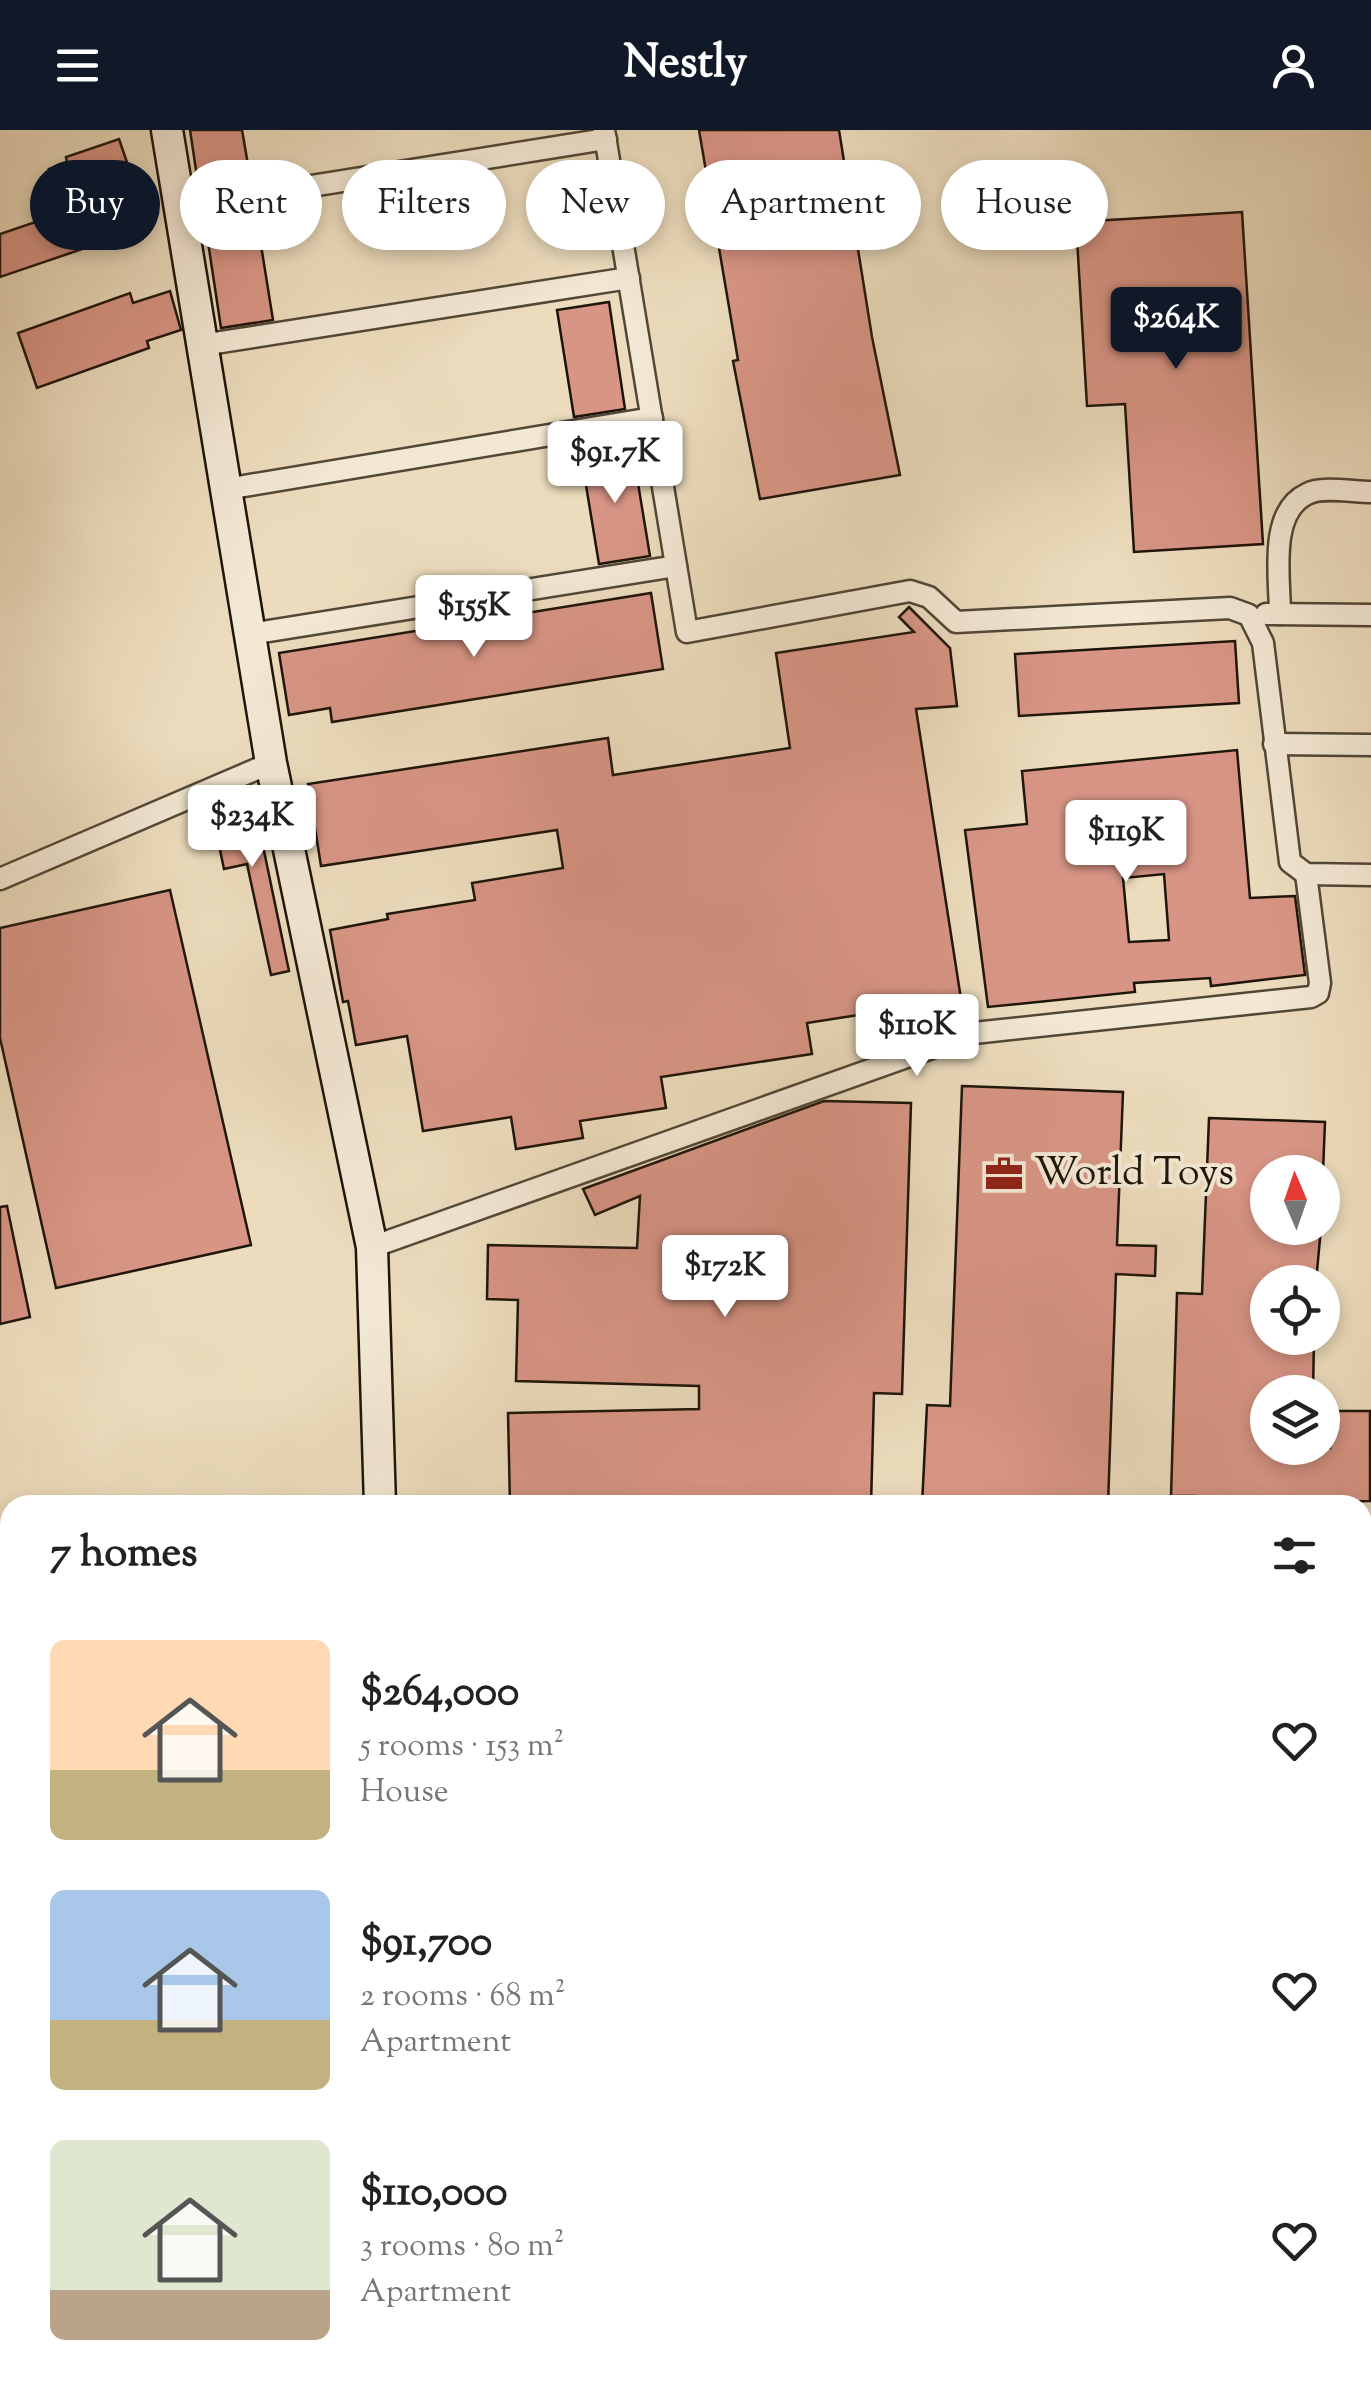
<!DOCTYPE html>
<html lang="en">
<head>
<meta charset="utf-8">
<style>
  :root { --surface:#fff; --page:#f2f2f2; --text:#222; --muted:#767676; --accent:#111827 }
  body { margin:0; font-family:"Sorts Mill Goudy",serif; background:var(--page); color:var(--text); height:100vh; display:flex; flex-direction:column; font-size:38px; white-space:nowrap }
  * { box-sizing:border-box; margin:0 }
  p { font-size:32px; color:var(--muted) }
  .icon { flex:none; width:55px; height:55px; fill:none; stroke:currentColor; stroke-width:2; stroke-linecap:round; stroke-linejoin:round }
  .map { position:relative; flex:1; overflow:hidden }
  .sheet { position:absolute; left:0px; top:1365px; width:1372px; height:890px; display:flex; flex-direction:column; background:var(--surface); border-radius:30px 30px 0 0; box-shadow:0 5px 15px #0003 }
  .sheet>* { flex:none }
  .guide { position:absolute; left:30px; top:30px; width:1312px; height:90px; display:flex; gap:20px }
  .needle { width:65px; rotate:358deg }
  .buttons { position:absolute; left:1250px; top:1025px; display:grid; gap:20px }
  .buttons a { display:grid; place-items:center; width:90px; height:90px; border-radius:50%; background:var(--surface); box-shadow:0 5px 15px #0003; font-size:50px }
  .price { position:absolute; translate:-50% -85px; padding:0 22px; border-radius:10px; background:#fff; color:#222; font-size:32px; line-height:65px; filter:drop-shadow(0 2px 5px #0008) }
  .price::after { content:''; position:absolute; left:50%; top:60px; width:30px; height:22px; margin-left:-15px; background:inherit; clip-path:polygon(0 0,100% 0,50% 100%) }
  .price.selected { background:var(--accent); color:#fff }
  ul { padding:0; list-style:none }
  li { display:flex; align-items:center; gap:30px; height:250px; padding:0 50px }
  li span { display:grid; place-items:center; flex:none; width:280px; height:200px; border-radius:15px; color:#555 }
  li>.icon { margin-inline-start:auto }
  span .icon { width:120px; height:120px; fill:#fffc; stroke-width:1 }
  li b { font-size:42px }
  h2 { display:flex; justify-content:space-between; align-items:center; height:120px; padding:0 50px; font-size:42px }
  .chip { padding:0 35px; border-radius:45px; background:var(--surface); box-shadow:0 5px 15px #0003; font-size:35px; line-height:90px }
  .chip.selected { background:var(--accent); color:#fff }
  header { display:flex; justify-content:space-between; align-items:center; height:130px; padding:0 50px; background:var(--accent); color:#fff; font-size:45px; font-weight:700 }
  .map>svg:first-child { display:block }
  .building { fill:#d89585; stroke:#1e150a; stroke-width:2.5; fill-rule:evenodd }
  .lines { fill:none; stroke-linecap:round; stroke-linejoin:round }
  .street-casing { stroke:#524737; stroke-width:25 }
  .secondary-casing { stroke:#1e150a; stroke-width:35 }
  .street { stroke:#f3e8d4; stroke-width:20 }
  .secondary { stroke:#f3e8d4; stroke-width:30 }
  .labels { text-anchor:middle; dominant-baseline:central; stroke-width:8; stroke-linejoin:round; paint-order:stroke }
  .poi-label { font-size:40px; fill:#1e150a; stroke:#f3e8d4; text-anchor:start }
</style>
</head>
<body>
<header><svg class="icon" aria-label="menu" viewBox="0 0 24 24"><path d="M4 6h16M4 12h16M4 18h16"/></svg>Nestly<svg class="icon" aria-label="person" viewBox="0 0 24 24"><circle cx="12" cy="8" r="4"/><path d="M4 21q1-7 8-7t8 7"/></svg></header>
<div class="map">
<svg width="1371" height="2255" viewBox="0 0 1371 2255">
  <rect width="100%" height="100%" fill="#ecdcbd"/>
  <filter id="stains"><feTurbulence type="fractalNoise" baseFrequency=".002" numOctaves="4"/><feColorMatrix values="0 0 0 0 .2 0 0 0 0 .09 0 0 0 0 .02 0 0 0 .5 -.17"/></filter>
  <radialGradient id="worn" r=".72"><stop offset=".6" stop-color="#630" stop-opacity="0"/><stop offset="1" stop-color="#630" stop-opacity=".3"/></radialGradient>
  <g class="building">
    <path d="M 190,0 L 242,0 L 251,52 L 199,60 Z"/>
    <path d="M 699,0 L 839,0 L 872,207 L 900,345 L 760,369 L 733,231 L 738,230 Z"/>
    <path d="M 119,9 L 132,47 L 95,60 L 110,103 L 92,110 L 94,115 L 0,147 L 0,104 L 65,82 L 49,39 L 67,33 L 66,27 Z"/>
    <path d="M 1242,82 L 1263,414 L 1134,422 L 1125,274 L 1087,276 L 1076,92 Z"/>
    <path d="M 256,84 L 273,190 L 221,198 L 205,92 Z"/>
    <path d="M 170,161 L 181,200 L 147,211 L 149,218 L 37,258 L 18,203 L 130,163 L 133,173 Z"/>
    <path d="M 609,172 L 625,279 L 574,287 L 557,180 Z"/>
    <path d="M 632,317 L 650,426 L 599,434 L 581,325 Z"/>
    <path d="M 651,463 L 663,539 L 332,592 L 330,578 L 289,585 L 279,523 Z"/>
    <path d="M 909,477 L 950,518 L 957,576 L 916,579 L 961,869 L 807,893 L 812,924 L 661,947 L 666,978 L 580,991 L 583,1008 L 516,1019 L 511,987 L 423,1001 L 407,906 L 356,915 L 348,871 L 343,872 L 330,800 L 388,789 L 387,784 L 475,770 L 472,753 L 563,738 L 557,700 L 321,736 L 308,654 L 608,608 L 613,645 L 790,618 L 776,523 L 914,502 L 899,487 Z"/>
    <path d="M 1235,511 L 1239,573 L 1019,586 L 1015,524 Z"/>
    <path d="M 1237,620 L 1250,768 L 1295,766 L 1305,845 L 1211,856 L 1210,848 L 1134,853 L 1135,862 L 988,877 L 965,700 L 1027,694 L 1022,641 ZM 1164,744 L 1169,810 L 1129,812 L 1123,748 Z"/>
    <path d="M 253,668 L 289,841 L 271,845 L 247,734 L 224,739 L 211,677 Z"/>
    <path d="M 170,760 L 251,1115 L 56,1158 L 0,908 L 0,798 Z"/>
    <path d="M 962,956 L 1123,962 L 1117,1115 L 1156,1116 L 1155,1146 L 1116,1144 L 1108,1375 L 922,1375 L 927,1275 L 950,1276 Z"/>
    <path d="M 824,971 L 911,973 L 902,1264 L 874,1263 L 871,1375 L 510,1375 L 508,1283 L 699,1279 L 699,1256 L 516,1251 L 518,1170 L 487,1169 L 488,1115 L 637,1118 L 640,1066 L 595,1085 L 583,1059 Z"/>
    <path d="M 1209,988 L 1325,992 L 1323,1042 L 1268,1042 L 1268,1098 L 1321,1098 L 1316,1152 L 1268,1152 L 1268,1208 L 1314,1208 L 1313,1262 L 1268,1262 L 1268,1318 L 1330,1318 L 1330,1281 L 1370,1281 L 1370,1371 L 1195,1375 L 1195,1366 L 1171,1366 L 1177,1163 L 1202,1164 Z"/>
    <path d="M 7,1076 L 30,1187 L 0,1194 L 0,1077 Z"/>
  </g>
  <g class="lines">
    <g class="street-casing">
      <g id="street">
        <path d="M 604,0 L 687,502 L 910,461 L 929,467 L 956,492 L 1230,478 L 1249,485 L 1263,513 L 1290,732 L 1306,744 L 1371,745"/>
        <path d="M 180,77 L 606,9"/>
        <path d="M 202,215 L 629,148"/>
        <path d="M 226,359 L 652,288"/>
        <path d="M 1266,484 L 1371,485"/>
        <path d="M 1280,484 C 1280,449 1268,382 1307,364 C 1322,356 1353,362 1371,362"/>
        <path d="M 250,504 L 676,436"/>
        <path d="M 1274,614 L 1371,615"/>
        <path d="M 0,749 L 271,633"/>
        <path d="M 372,1117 L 974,903 L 1311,867 L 1318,863 L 1320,853 L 1306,744"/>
        <path d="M 0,2244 L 123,2255"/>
        <path d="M 272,2255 L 315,2245"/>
      </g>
    </g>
    <g class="secondary-casing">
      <g id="secondary">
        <path d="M 167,0 L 271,633 L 372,1117 L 380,1375"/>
        <path d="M 420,2245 L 420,2255"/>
      </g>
    </g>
    <use href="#street" class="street"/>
    <use href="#secondary" class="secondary"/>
  </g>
  <defs>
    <g id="office-bare" transform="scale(3)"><path d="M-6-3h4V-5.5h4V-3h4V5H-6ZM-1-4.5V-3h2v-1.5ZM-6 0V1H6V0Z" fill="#8f2418" stroke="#f3e8d4" stroke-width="2.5" paint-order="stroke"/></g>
  </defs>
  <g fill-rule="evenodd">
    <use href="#office-bare" x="1004" y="1044"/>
  </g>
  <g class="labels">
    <g class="poi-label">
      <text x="1034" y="1044">World Toys</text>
    </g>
  </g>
  <rect width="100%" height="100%" filter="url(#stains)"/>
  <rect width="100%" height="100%" fill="url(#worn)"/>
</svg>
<div class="buttons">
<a><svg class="needle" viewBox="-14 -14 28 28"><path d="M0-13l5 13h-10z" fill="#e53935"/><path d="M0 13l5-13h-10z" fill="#767676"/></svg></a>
<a><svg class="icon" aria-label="locate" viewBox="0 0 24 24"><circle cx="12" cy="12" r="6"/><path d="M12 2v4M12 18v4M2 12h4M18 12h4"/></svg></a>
<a><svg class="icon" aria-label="layers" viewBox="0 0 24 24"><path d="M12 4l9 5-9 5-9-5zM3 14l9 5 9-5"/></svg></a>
</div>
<b class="price selected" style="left:1176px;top:242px">$264K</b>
<b class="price" style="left:615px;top:376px">$91.7K</b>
<b class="price" style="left:474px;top:530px">$155K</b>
<b class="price" style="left:252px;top:740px">$234K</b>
<b class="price" style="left:1126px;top:755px">$119K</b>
<b class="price" style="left:917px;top:949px">$110K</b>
<b class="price" style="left:725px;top:1190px">$172K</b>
<div class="guide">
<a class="chip selected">Buy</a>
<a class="chip">Rent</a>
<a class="chip">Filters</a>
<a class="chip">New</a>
<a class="chip">Apartment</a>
<a class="chip">House</a>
</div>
<section class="sheet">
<h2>7 homes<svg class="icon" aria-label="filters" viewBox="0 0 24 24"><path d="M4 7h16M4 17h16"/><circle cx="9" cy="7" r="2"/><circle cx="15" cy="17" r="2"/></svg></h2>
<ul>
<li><span style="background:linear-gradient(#ffd9b3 65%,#c2b280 0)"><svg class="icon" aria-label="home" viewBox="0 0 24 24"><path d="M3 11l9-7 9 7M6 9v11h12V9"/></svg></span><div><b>$264,000</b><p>5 rooms · 153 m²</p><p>House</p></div><svg class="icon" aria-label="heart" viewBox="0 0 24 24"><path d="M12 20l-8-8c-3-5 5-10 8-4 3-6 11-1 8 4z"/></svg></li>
<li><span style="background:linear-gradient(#a9c7e8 65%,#c2b280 0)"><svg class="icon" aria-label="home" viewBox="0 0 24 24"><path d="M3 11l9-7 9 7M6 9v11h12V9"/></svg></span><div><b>$91,700</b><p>2 rooms · 68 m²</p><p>Apartment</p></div><svg class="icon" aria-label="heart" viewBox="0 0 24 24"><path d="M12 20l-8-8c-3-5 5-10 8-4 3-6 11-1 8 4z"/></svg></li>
<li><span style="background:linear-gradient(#dfe7d0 75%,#b9a48a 0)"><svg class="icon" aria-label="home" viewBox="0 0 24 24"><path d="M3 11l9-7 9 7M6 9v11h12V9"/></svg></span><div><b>$110,000</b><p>3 rooms · 80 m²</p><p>Apartment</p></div><svg class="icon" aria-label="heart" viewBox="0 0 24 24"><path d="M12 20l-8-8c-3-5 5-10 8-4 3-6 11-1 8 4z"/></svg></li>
</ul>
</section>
</div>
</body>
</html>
